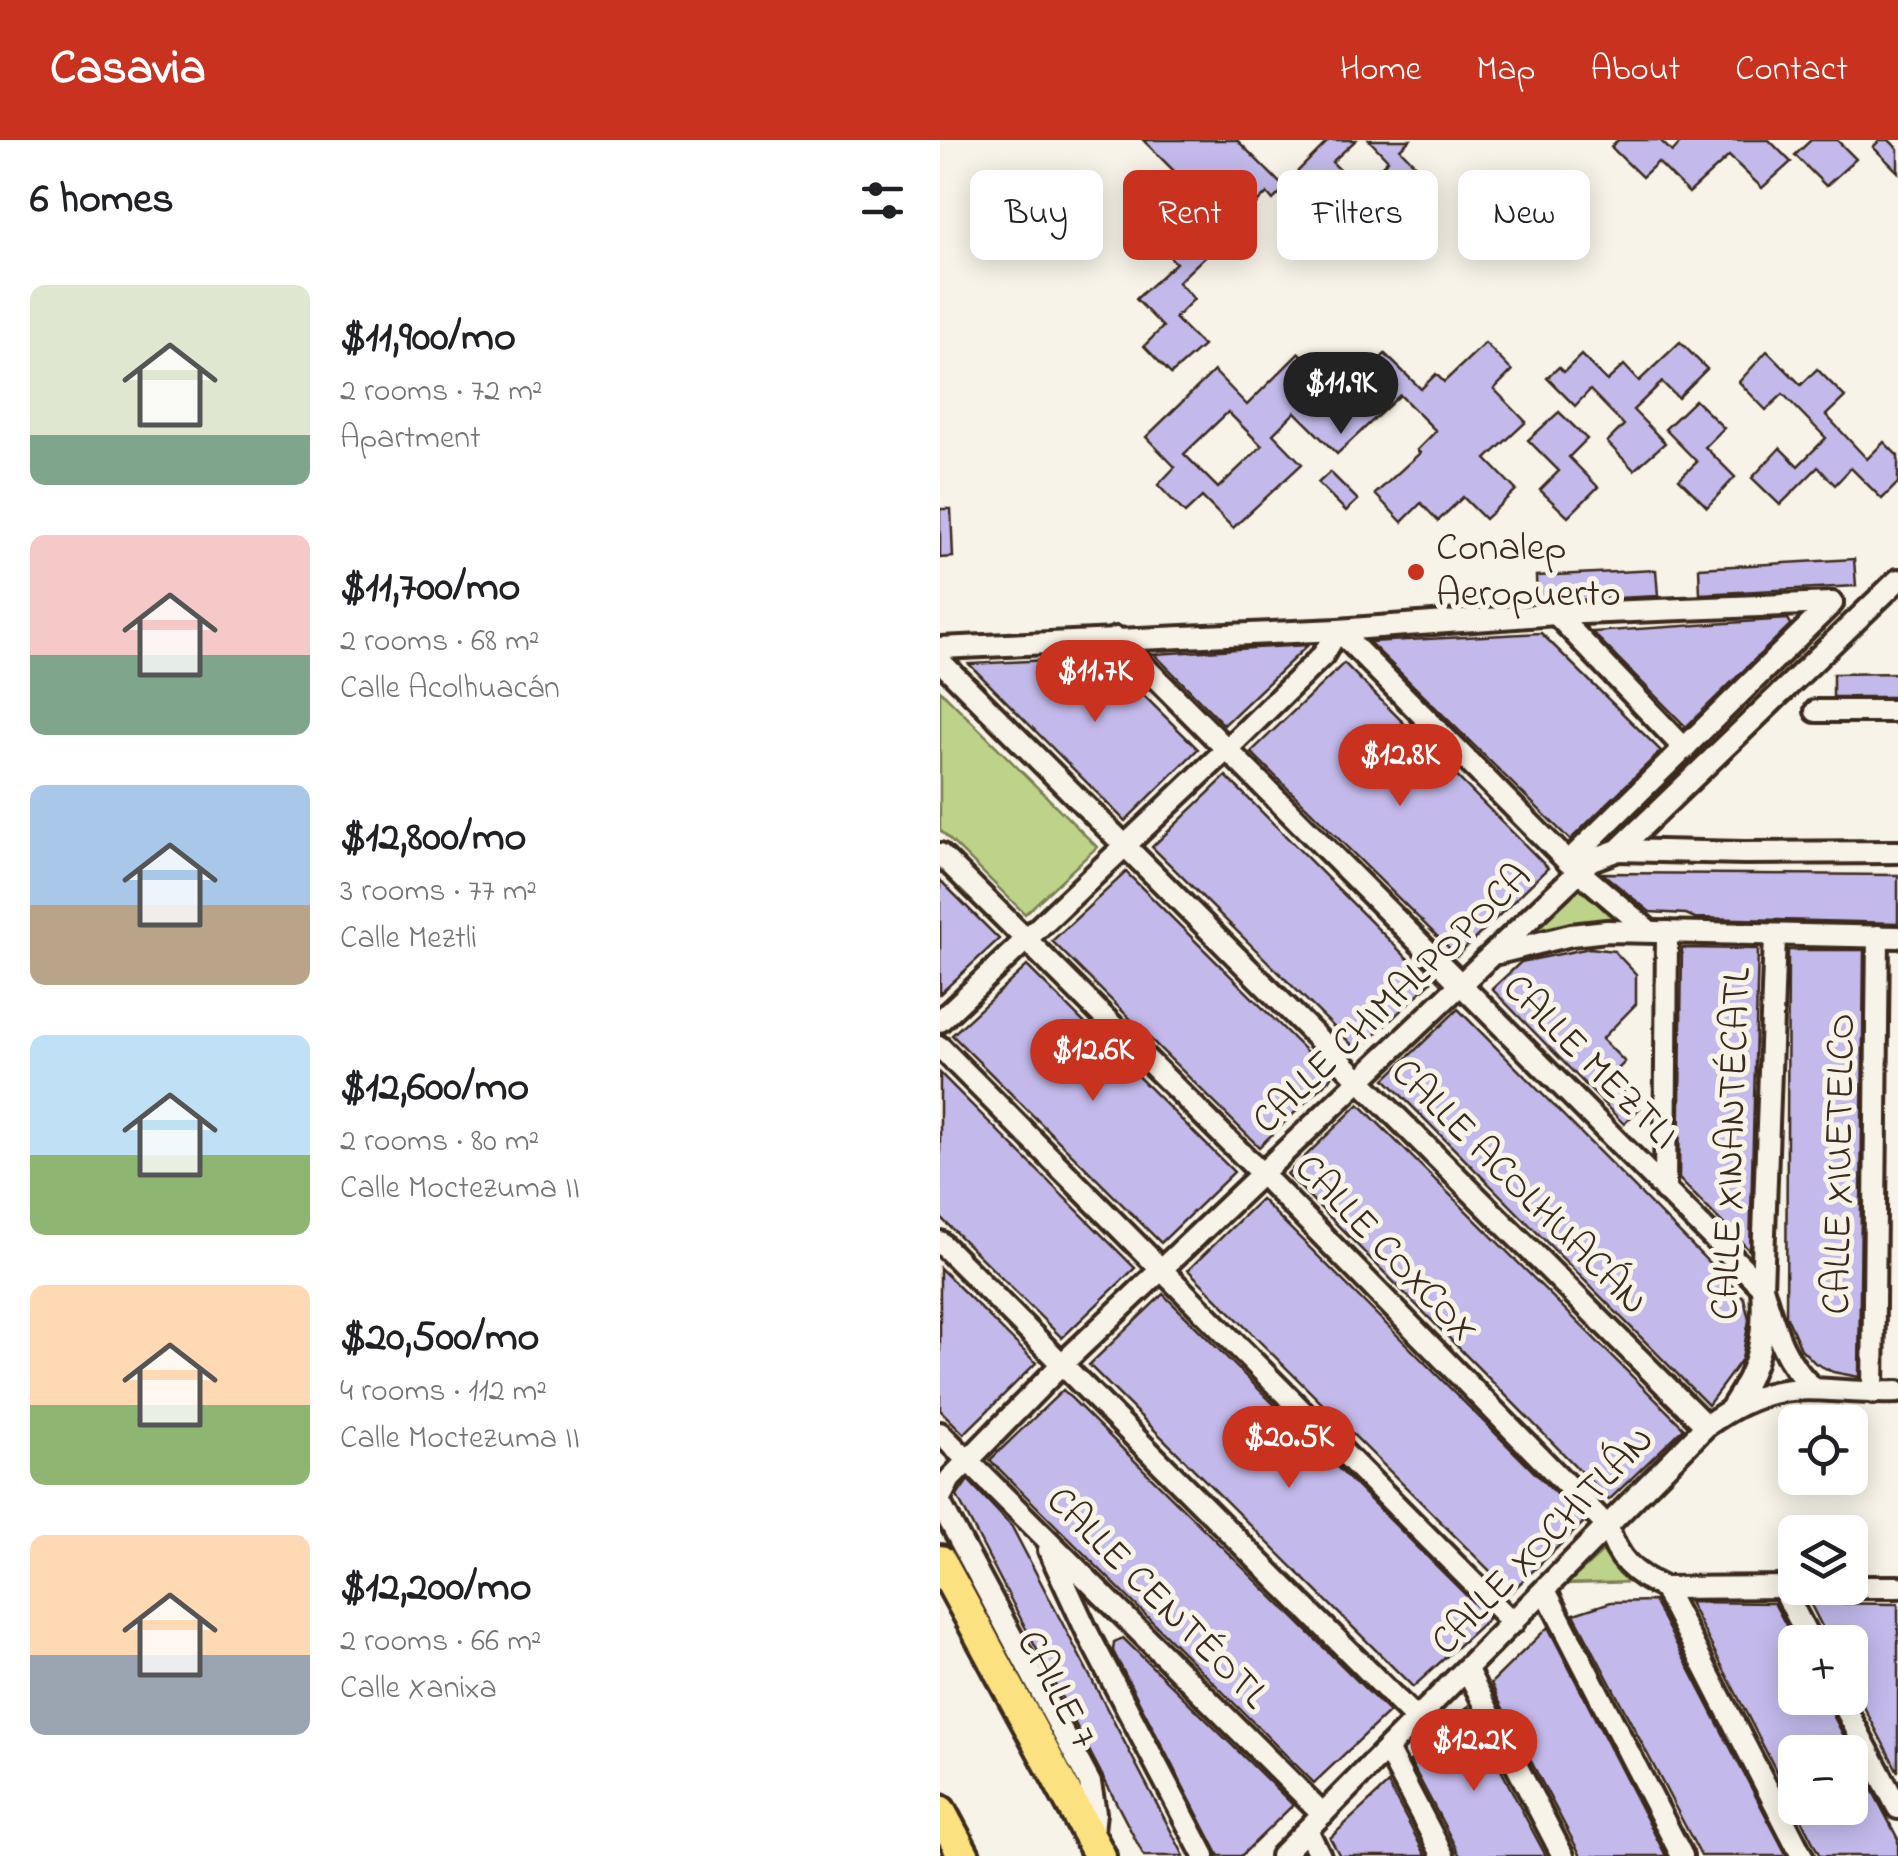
<!DOCTYPE html>
<html lang="en">
<head>
<meta charset="utf-8">
<style>
  :root { --surface:#fff; --page:#f2f2f2; --text:#202124; --muted:#757577; --accent:#c8321e }
  body { margin:0; font-family:"Indie Flower",sans-serif; background:var(--page); color:var(--text); height:100vh; display:flex; flex-direction:column; font-size:38px; white-space:nowrap }
  * { box-sizing:border-box; margin:0 }
  p { font-size:32px; color:var(--muted) }
  .icon { flex:none; width:55px; height:55px; fill:none; stroke:currentColor; stroke-width:2; stroke-linecap:round; stroke-linejoin:round }
  .map { position:relative; flex:1; overflow:hidden }
  .details { display:flex; flex-direction:column; background:var(--surface); width:940px }
  .details>* { flex:none }
  .guide { position:absolute; left:30px; top:30px; width:778px; height:90px; display:flex; gap:20px }
  .fabs { position:absolute; left:838px; top:1265px; display:grid; gap:20px }
  .fabs a { display:grid; place-items:center; width:90px; height:90px; border-radius:15px; background:var(--surface); box-shadow:0 5px 25px #0003; font-size:50px }
  .price { position:absolute; translate:-50% -85px; padding:0 22px; border-radius:35px; background:var(--accent); color:#fff; font-size:32px; line-height:65px; filter:drop-shadow(0 2px 5px #0008) }
  .price::after { content:''; position:absolute; left:50%; top:60px; width:30px; height:22px; margin-left:-15px; background:inherit; clip-path:polygon(0 0,100% 0,50% 100%) }
  .price.current { background:#222; color:#fff }
  ul { padding:0; list-style:none }
  li { display:flex; align-items:center; gap:30px; height:250px; padding:0 30px }
  li span { display:grid; place-items:center; flex:none; width:280px; height:200px; border-radius:15px; color:#555 }
  li>.icon { margin-inline-start:auto }
  span .icon { width:120px; height:120px; fill:#fffc; stroke-width:1 }
  li b { font-size:42px }
  h2 { display:flex; justify-content:space-between; align-items:center; height:120px; padding:0 30px; font-size:42px }
  .tag { padding:0 35px; border-radius:15px; background:var(--surface); box-shadow:0 5px 25px #0003; font-size:35px; line-height:90px }
  .tag.current { background:var(--accent); color:#fff }
  header { display:flex; align-items:center; gap:60px; box-sizing:border-box; height:140px; padding:0 50px; background:var(--accent); color:#fff }
  header strong { font-size:48px }
  nav { display:flex; gap:55px; margin-inline-start:auto; font-size:35px }
  main { display:flex; flex:1; min-height:0 }
  .map>svg:first-child { display:block }
  .green { fill:#bdd389; stroke:#7c7e54; stroke-width:2.5 }
  .building { fill:#c3baeb; stroke:#3b2a1e; stroke-width:2.5; fill-rule:evenodd }
  .lines { fill:none; stroke-linecap:round; stroke-linejoin:round }
  .street-casing { stroke:#3b2a1e; stroke-width:28 }
  .primary-casing { stroke:#3b2a1e; stroke-width:38 }
  .street { stroke:#f7f3e8; stroke-width:20 }
  .primary { stroke:#fbe180; stroke-width:30 }
  .poi-dot { fill:#c8321e; stroke:#f7f3e8; stroke-width:4 }
  .labels { text-anchor:middle; dominant-baseline:central; stroke-width:10; stroke-linejoin:round; paint-order:stroke }
  .poi-label { font-size:40px; fill:#3b2a1e; stroke:#f7f3e8; text-anchor:start }
  .street-label { font-size:40px; fill:#3b2a1e; stroke:#f7f3e8 }
</style>
</head>
<body>
<header>
<strong>Casavia</strong>
<nav><a>Home</a><a>Map</a><a>About</a><a>Contact</a></nav>
</header>
<main>
<section class="details">
<h2>6 homes<svg class="icon" aria-label="filters" viewBox="0 0 24 24"><path d="M4 7h16M4 17h16"/><circle cx="9" cy="7" r="2"/><circle cx="15" cy="17" r="2"/></svg></h2>
<ul>
<li><span style="background:linear-gradient(#dfe7d0 75%,#7fa58c 0)"><svg class="icon" aria-label="home" viewBox="0 0 24 24"><path d="M3 11l9-7 9 7M6 9v11h12V9"/></svg></span><div><b>$11,900/mo</b><p>2 rooms · 72 m²</p><p>Apartment</p></div></li>
<li><span style="background:linear-gradient(#f6c9c9 60%,#7fa58c 0)"><svg class="icon" aria-label="home" viewBox="0 0 24 24"><path d="M3 11l9-7 9 7M6 9v11h12V9"/></svg></span><div><b>$11,700/mo</b><p>2 rooms · 68 m²</p><p>Calle Acolhuacán</p></div></li>
<li><span style="background:linear-gradient(#a9c7e8 60%,#b9a48a 0)"><svg class="icon" aria-label="home" viewBox="0 0 24 24"><path d="M3 11l9-7 9 7M6 9v11h12V9"/></svg></span><div><b>$12,800/mo</b><p>3 rooms · 77 m²</p><p>Calle Meztli</p></div></li>
<li><span style="background:linear-gradient(#bfe0f5 60%,#8fb573 0)"><svg class="icon" aria-label="home" viewBox="0 0 24 24"><path d="M3 11l9-7 9 7M6 9v11h12V9"/></svg></span><div><b>$12,600/mo</b><p>2 rooms · 80 m²</p><p>Calle Moctezuma II</p></div></li>
<li><span style="background:linear-gradient(#ffd9b3 60%,#8fb573 0)"><svg class="icon" aria-label="home" viewBox="0 0 24 24"><path d="M3 11l9-7 9 7M6 9v11h12V9"/></svg></span><div><b>$20,500/mo</b><p>4 rooms · 112 m²</p><p>Calle Moctezuma II</p></div></li>
<li><span style="background:linear-gradient(#ffd9b3 60%,#9aa5b1 0)"><svg class="icon" aria-label="home" viewBox="0 0 24 24"><path d="M3 11l9-7 9 7M6 9v11h12V9"/></svg></span><div><b>$12,200/mo</b><p>2 rooms · 66 m²</p><p>Calle Xanixa</p></div></li>
</ul>
</section>
<div class="map">
<svg width="958" height="1716" viewBox="0 0 958 1716">
  <rect width="100%" height="100%" fill="#f7f3e8"/>
  <filter id="ink" filterUnits="userSpaceOnUse"><feTurbulence type="fractalNoise" baseFrequency=".01" numOctaves="2"/><feDisplacementMap in="SourceGraphic" scale="20" xChannelSelector="R" yChannelSelector="G"/><feConvolveMatrix kernelMatrix="1 2 1 2 8 2 1 2 1" color-interpolation-filters="sRGB"/></filter>
  <g filter="url(#ink)">
    <g class="green">
      <path d="M 0,550 L 157,707 L 85,774 L 0,690 Z"/>
      <path d="M 637,743 L 676,782 L 571,804 Z"/>
      <path d="M 668,1407 L 695,1442 L 627,1444 Z"/>
    </g>
    <g class="building">
      <path d="M 203,0 L 297,0 L 345,48 L 333,60 L 327,53 L 309,71 L 289,51 L 285,55 L 280,51 L 251,80 L 276,106 L 238,142 L 254,159 L 235,178 L 263,206 L 231,234 L 204,206 L 223,187 L 196,159 L 236,123 L 219,106 L 236,88 L 209,60 L 237,34 Z"/>
      <path d="M 389,0 L 416,0 L 392,22 L 407,37 L 380,65 L 352,37 Z"/>
      <path d="M 429,0 L 470,0 L 460,9 L 487,37 L 458,66 L 430,38 L 448,20 Z"/>
      <path d="M 678,0 L 720,0 L 732,12 L 743,0 L 829,0 L 851,22 L 822,48 L 789,16 L 749,53 L 718,22 L 702,37 L 671,7 Z"/>
      <path d="M 871,0 L 897,0 L 916,19 L 886,46 L 855,15 Z"/>
      <path d="M 940,0 L 949,0 L 958,9 L 958,32 L 933,7 Z"/>
      <path d="M 740,202 L 767,229 L 738,258 L 722,242 L 693,270 L 725,303 L 694,330 L 667,302 L 684,285 L 650,250 L 635,266 L 607,238 L 619,227 L 624,232 L 641,215 L 667,241 L 684,225 L 699,241 Z"/>
      <path d="M 545,203 L 572,231 L 554,249 L 586,282 L 546,319 L 576,350 L 545,379 L 523,357 L 498,381 L 481,363 L 462,382 L 435,354 L 480,313 L 477,310 L 496,291 L 460,255 L 397,314 L 355,272 L 333,294 L 362,324 L 293,388 L 262,357 L 245,373 L 218,345 L 235,327 L 206,297 L 274,231 L 307,265 L 359,213 L 402,257 L 445,214 L 481,249 L 496,234 L 504,242 ZM 288,272 L 322,306 L 278,348 L 244,314 Z"/>
      <path d="M 827,211 L 861,245 L 877,229 L 905,257 L 886,275 L 927,319 L 944,302 L 958,316 L 958,343 L 942,359 L 911,328 L 895,345 L 878,327 L 840,365 L 812,338 L 840,308 L 858,326 L 886,298 L 843,254 L 826,270 L 799,242 Z"/>
      <path d="M 755,260 L 784,288 L 765,307 L 795,337 L 767,367 L 739,339 L 757,322 L 725,289 Z"/>
      <path d="M 619,272 L 647,299 L 629,317 L 658,347 L 628,377 L 600,350 L 619,331 L 588,300 Z"/>
      <path d="M 390,332 L 418,360 L 406,371 L 378,343 Z"/>
      <path d="M 0,369 L 11,369 L 13,417 L 0,418 Z"/>
      <path d="M 914,419 L 916,446 L 760,454 L 759,428 Z"/>
      <path d="M 716,430 L 718,456 L 597,462 L 596,436 Z"/>
      <path d="M 848,479 L 851,484 L 746,587 L 652,492 Z"/>
      <path d="M 601,493 L 721,611 L 630,700 L 429,502 Z"/>
      <path d="M 368,505 L 284,585 L 214,514 L 314,508 Z"/>
      <path d="M 165,517 L 258,609 L 185,681 L 29,524 Z"/>
      <path d="M 404,523 L 608,728 L 517,816 L 311,612 Z"/>
      <path d="M 958,533 L 958,557 L 893,557 L 893,534 Z"/>
      <path d="M 286,636 L 491,842 L 418,911 L 212,707 Z"/>
      <path d="M 186,732 L 392,937 L 319,1007 L 112,801 Z"/>
      <path d="M 662,733 L 958,735 L 958,783 L 755,778 L 746,774 L 710,772 Z"/>
      <path d="M 0,740 L 59,799 L 0,854 Z"/>
      <path d="M 650,808 L 674,811 L 696,834 L 696,864 L 662,899 L 685,922 L 669,938 L 700,968 L 684,984 L 552,849 L 581,822 Z"/>
      <path d="M 742,808 L 818,809 L 810,1111 L 739,1039 Z"/>
      <path d="M 848,810 L 924,810 L 919,1237 L 893,1232 L 875,1223 L 861,1209 L 846,1175 Z"/>
      <path d="M 87,826 L 294,1032 L 221,1103 L 12,895 Z"/>
      <path d="M 518,869 L 804,1158 L 809,1180 L 802,1219 L 768,1265 L 445,939 Z"/>
      <path d="M 0,933 L 195,1128 L 122,1198 L 0,1077 Z"/>
      <path d="M 419,964 L 744,1288 L 669,1360 L 347,1034 Z"/>
      <path d="M 321,1059 L 644,1382 L 571,1452 L 248,1130 Z"/>
      <path d="M 0,1128 L 96,1223 L 24,1294 L 0,1270 Z"/>
      <path d="M 223,1154 L 549,1478 L 473,1547 L 149,1225 Z"/>
      <path d="M 123,1250 L 449,1572 L 374,1643 L 50,1320 Z"/>
      <path d="M 28,1340 L 72,1387 L 244,1716 L 204,1716 L 17,1356 Z"/>
      <path d="M 714,1461 L 790,1607 L 847,1716 L 761,1716 L 634,1474 L 671,1462 Z"/>
      <path d="M 749,1462 L 834,1463 L 855,1502 L 855,1558 L 884,1558 L 958,1699 L 958,1716 L 880,1716 ZM 855,1612 L 910,1612 L 910,1668 L 855,1668 Z"/>
      <path d="M 870,1463 L 958,1464 L 958,1632 L 910,1540 L 910,1502 L 890,1502 Z"/>
      <path d="M 608,1487 L 701,1668 L 726,1716 L 641,1716 L 558,1559 L 551,1543 Z"/>
      <path d="M 183,1498 L 353,1665 L 301,1716 L 279,1716 L 173,1511 L 174,1502 Z"/>
      <path d="M 528,1566 L 590,1686 L 606,1716 L 520,1716 L 504,1685 L 470,1621 Z"/>
      <path d="M 448,1644 L 486,1716 L 400,1716 L 390,1698 Z"/>
    </g>
    <g class="lines">
      <g class="street-casing">
        <g id="street">
          <path d="M 616,474 L 745,609"/>
          <path d="M 176,498 L 822,1147 C 834,1185 842,1220 872,1247"/>
          <path d="M 0,508 L 398,490 L 616,474 L 892,463"/>
          <path d="M 0,521 L 766,1286"/>
          <path d="M 876,571 L 958,571"/>
          <path d="M 678,710 L 804,713 L 958,712"/>
          <path d="M 0,714 L 322,1034 L 668,1387 C 677,1420 694,1434 724,1448 L 862,1716"/>
          <path d="M 628,722 L 892,463"/>
          <path d="M 558,813 L 631,795 L 667,791 L 958,797"/>
          <path d="M 0,881 L 285,611 L 383,515 L 398,490 L 628,722 L 708,790"/>
          <path d="M 0,907 L 573,1483"/>
          <path d="M 725,1051 L 727,792"/>
          <path d="M 0,1102 L 477,1580"/>
          <path d="M 933,1253 L 938,796"/>
          <path d="M 792,1267 C 820,1226 825,1196 822,1147 L 835,796"/>
          <path d="M 0,1293 L 383,1674"/>
          <path d="M 0,1358 L 10,1339 L 122,1224 L 651,720 L 678,710 L 958,440"/>
          <path d="M 0,1363 L 150,1643 L 155,1673 L 152,1699"/>
          <path d="M 109,1410 L 149,1496 L 264,1716"/>
          <path d="M 842,1447 L 871,1502"/>
          <path d="M 910,1447 L 958,1447"/>
          <path d="M 724,1448 L 855,1447"/>
          <path d="M 605,1450 L 742,1716"/>
          <path d="M 527,1530 L 623,1716"/>
          <path d="M 900,1558 L 958,1668"/>
          <path d="M 447,1609 L 503,1716"/>
          <path d="M 367,1690 L 380,1716"/>
          <path d="M 341,1716 L 766,1286 C 841,1231 876,1255 958,1252"/>
        </g>
      </g>
      <g class="primary-casing">
        <g id="primary">
          <path d="M 0,1421 L 160,1716"/>
          <path d="M 0,1671 L 24,1716"/>
        </g>
      </g>
      <use href="#street" class="street"/>
      <use href="#primary" class="primary"/>
    </g>
  </g>
  <circle class="poi-dot" cx="476" cy="432" r="10"/>
  <g class="labels">
    <g class="poi-label">
      <text x="496" y="409">Conalep<tspan x="496" dy="46">Aeropuerto</tspan></text>
    </g>
    <g class="street-label">
      <text transform="translate(453 860) rotate(-44)">CALLE CHIMALPOPOCA</text>
      <text transform="translate(649 923) rotate(45)">CALLE MEZTLI</text>
      <text transform="translate(793 1004) rotate(-88)">CALLE XINANTÉCATL</text>
      <text transform="translate(901 1024) rotate(-89)">CALLE XIUETELCO</text>
      <text transform="translate(578 1048) rotate(45)">CALLE ACOLHUACÁN</text>
      <text transform="translate(445 1110) rotate(46)">CALLE COXCOX</text>
      <text transform="translate(604 1402) rotate(-46)">CALLE XOCHITLÁN</text>
      <text transform="translate(216 1459) rotate(45)">CALLE CENTÉOTL</text>
      <text transform="translate(115 1550) rotate(62)">CALLE 7</text>
    </g>
  </g>
</svg>
<div class="fabs">
<a><svg class="icon" aria-label="locate" viewBox="0 0 24 24"><circle cx="12" cy="12" r="6"/><path d="M12 2v4M12 18v4M2 12h4M18 12h4"/></svg></a>
<a><svg class="icon" aria-label="layers" viewBox="0 0 24 24"><path d="M12 4l9 5-9 5-9-5zM3 14l9 5 9-5"/></svg></a>
<a>+</a>
<a>−</a>
</div>
<b class="price current" style="left:401px;top:297px">$11.9K</b>
<b class="price" style="left:155px;top:585px">$11.7K</b>
<b class="price" style="left:460px;top:669px">$12.8K</b>
<b class="price" style="left:153px;top:964px">$12.6K</b>
<b class="price" style="left:349px;top:1351px">$20.5K</b>
<b class="price" style="left:534px;top:1654px">$12.2K</b>
<div class="guide">
<a class="tag">Buy</a>
<a class="tag current">Rent</a>
<a class="tag">Filters</a>
<a class="tag">New</a>
</div>
</div>
</main>
</body>
</html>
